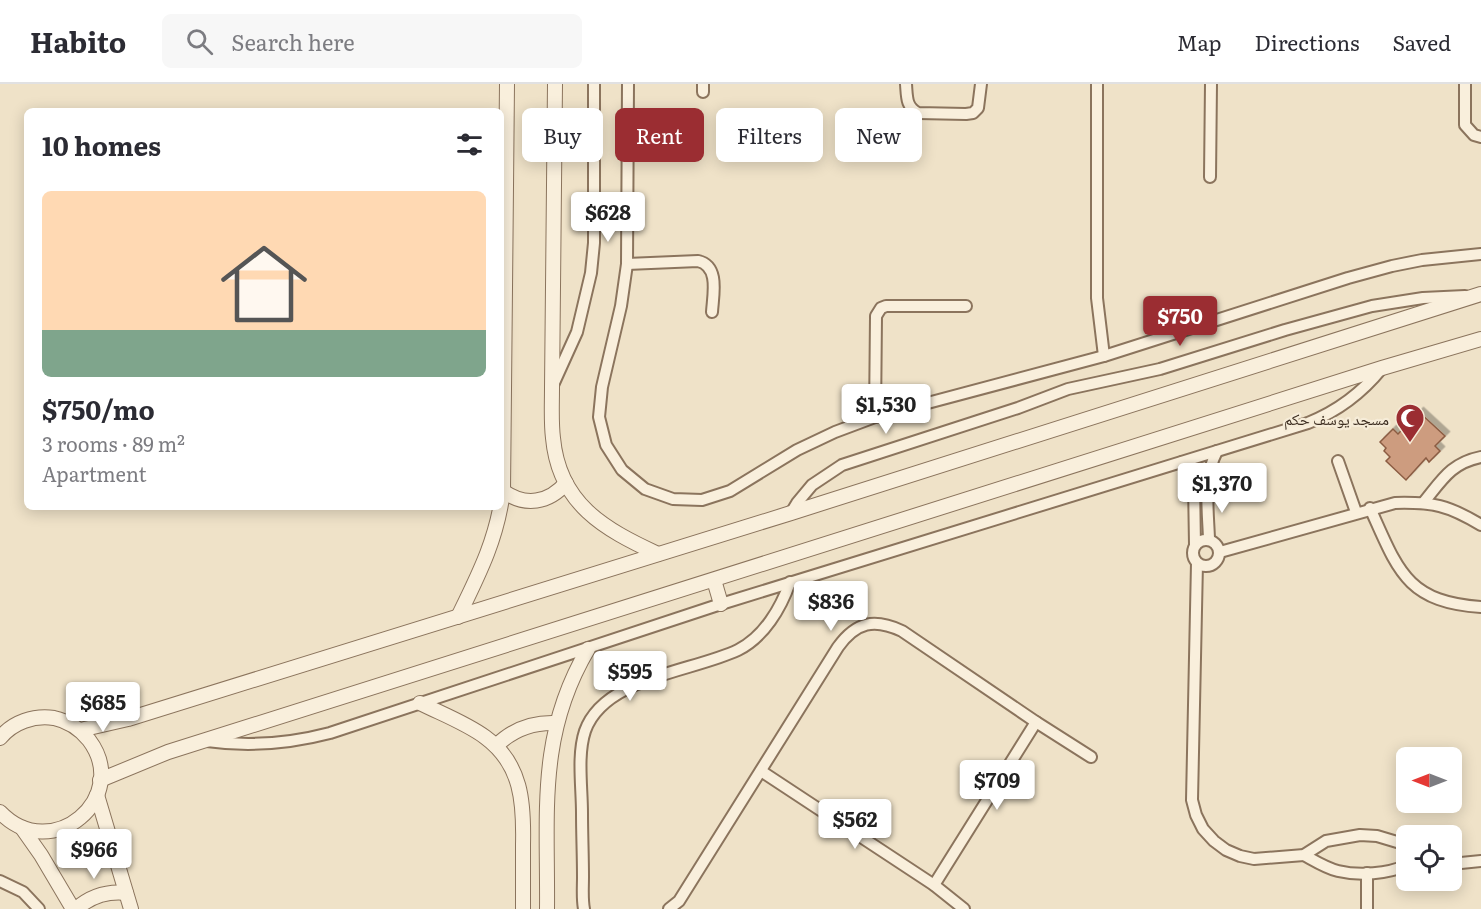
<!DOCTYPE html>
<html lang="en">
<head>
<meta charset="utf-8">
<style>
  :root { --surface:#fff; --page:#f7f7f7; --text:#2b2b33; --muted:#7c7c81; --line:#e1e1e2; --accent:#9b2d32 }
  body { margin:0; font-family:Literata,"Noto Naskh Arabic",serif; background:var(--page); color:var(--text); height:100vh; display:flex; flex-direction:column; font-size:22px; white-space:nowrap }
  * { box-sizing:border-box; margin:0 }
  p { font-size:20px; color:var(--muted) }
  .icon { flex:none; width:33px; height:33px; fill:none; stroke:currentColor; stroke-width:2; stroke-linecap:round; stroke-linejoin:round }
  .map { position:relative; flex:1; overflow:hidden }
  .side { position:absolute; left:24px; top:24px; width:480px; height:402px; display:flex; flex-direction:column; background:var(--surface); border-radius:9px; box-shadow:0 3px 15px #0003 }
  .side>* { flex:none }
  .guide { position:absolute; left:522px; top:24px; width:570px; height:54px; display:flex; gap:12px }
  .needle { width:39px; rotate:270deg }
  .fabs { position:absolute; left:1396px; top:663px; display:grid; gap:12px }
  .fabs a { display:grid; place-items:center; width:66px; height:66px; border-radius:9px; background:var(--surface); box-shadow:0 3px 15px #0003; font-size:30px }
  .price { position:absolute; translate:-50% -51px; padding:0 14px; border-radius:6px; background:#fff; color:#222; font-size:20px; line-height:39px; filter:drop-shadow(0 2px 3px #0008) }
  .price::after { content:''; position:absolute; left:50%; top:36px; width:18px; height:14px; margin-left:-9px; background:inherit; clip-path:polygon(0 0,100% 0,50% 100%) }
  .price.on { background:var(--accent); color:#fff }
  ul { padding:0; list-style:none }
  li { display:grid; align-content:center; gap:12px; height:318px; padding:0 18px }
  li span { display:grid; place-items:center; height:186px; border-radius:9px; color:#555 }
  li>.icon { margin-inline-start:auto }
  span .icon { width:108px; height:108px; fill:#fffc; stroke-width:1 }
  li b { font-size:26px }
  h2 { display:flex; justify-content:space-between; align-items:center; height:72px; padding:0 18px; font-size:26px }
  .tag { padding:0 21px; border-radius:9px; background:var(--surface); box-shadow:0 3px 15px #0003; font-size:21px; line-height:54px }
  .tag.on { background:var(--accent); color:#fff }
  header { display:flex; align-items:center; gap:36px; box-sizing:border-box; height:84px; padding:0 30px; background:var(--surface); border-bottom:2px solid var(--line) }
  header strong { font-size:28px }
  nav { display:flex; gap:33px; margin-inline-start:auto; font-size:21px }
  .search { width:420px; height:54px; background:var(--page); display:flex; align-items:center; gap:15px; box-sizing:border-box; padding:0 21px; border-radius:9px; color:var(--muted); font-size:22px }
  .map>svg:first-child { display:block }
  .building { fill:#cd9c7f; stroke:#8b5c43; stroke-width:1.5; filter:url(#shadow) }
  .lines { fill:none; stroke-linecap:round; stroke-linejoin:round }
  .minor-casing { stroke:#8b745d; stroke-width:14 }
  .tertiary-casing { stroke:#8b745d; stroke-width:16 }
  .minor { stroke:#f9efdc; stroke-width:10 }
  .tertiary { stroke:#f9efdc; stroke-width:14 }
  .labels { text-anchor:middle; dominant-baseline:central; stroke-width:4.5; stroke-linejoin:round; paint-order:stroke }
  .poi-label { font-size:16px; fill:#3c2d20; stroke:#f6ecd8; text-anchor:end }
</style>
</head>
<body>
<header>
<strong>Habito</strong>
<div class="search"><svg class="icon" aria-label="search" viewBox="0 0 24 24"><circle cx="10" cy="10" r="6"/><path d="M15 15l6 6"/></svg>Search here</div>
<nav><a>Map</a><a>Directions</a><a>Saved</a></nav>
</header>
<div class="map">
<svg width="1481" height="825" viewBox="0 0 1481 825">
  <defs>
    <filter id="shadow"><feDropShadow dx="4.5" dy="-4.5" stdDeviation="0" flood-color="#0004"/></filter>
  </defs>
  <rect width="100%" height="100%" fill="#efe2c8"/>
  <path class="building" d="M 1419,328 L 1445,352 L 1435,362 L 1440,367 L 1429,378 L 1426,374 L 1406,396 L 1386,377 L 1390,373 L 1384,367 L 1386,364 L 1380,358 L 1393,345 L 1398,350 Z"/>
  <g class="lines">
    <g class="minor-casing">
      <g id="minor">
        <path d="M 628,0 L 627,180 L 621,222 L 602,303 L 599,333 L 606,361 L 622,386 L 645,405 L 673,415 L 702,416 L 730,407 L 797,366 L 835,348 L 875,333 L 1104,272 L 1348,194 L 1392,182 L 1422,176 L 1481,170"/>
        <path d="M 906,0 C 907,13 906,23 918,29 L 966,30 L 973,29 L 978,24 L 981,0"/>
        <path d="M 1097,0 L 1097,214 L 1104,272"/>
        <path d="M 1465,0 L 1465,41 L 1474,51 L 1481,53"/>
        <path d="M 703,8 L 703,0"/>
        <path d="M 1210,93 L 1211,0"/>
        <path d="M 627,180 L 698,177 C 720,182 713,211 712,228"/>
        <path d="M 553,301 L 577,248 L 591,189 L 594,159 L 594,0"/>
        <path d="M 875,333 L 876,232 L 881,224 L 886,222 L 966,222"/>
        <path d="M 1338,377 L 1356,428"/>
        <path d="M 1182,378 L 1192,392 L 1194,400 L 1195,461"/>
        <path d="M 1424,418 C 1442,396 1451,379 1481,373"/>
        <path d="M 1370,424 C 1398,486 1406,518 1481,523"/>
        <path d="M 791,429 L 797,419 L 812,401 L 842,381 L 1018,324 L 1068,305 L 1160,285 L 1285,246 L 1372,222 L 1423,214 L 1465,212"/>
        <path d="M 1209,455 C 1208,425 1203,394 1217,367"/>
        <circle cx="1206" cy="469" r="13"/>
        <path d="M 1220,468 L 1395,419 C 1433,418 1448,421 1481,441"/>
        <path d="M 1197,479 L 1192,716 L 1196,731 L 1203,745 L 1214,757 L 1226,766 L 1240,772 L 1254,775 L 1304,771 L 1326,757 L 1360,751 L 1377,752 L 1407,761"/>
        <path d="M 207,657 C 249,663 288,660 330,649 L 721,520 L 1308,339 C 1338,327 1361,310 1382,284"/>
        <path d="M 761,687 L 934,801 L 964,825"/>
        <path d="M 1304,771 C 1315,777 1326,784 1338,787 C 1359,792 1388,790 1407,781"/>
        <path d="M 1452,778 L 1461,779 L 1481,777"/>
        <path d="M 0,797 L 23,808 L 39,825"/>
        <path d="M 934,801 L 1036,638"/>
        <path d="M 584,825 C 582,815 583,804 583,793 C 583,772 582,750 582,729 C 582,703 577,671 585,647 C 604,593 692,588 738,566 C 764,553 781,524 790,498"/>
        <path d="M 669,825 L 679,817 L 838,563 C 856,538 874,534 902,547 L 1036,638 L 1091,673"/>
        <path d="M 1367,825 L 1367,789"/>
      </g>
    </g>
    <g class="tertiary-casing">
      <g id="tertiary">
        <path d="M 555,0 L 552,304 C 552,321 551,338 553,354 C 559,420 604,445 658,470"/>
        <path d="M 503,407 C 525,423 549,419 566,399"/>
        <path d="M 714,496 L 721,520"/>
        <path d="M 458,533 C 479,490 497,455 503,407 L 507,0"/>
        <path d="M 420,619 C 442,630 466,639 485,653 C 522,680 524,719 523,761 C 523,782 523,804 523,825"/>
        <path d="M 80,646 L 128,635 L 791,429 L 1481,210"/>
        <path d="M 0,654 C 13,638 34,631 54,634 C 68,637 80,645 89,656 C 132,713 52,782 0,728"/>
        <path d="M 496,662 C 513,645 532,638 556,639"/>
        <path d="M 100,696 L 168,668 L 1382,284 L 1481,255"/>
        <path d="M 97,711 L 131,825"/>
        <path d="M 22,744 L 41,771 L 73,825"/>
        <path d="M 76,825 C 91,812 107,807 126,809"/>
        <path d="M 547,825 C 548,729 537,651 588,565"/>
      </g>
    </g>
    <use href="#minor" class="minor"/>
    <use href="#tertiary" class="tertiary"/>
  </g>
  <defs>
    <g id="mosque-pin" transform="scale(1.5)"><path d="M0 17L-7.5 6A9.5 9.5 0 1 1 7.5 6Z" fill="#9b2d32" stroke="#f6ecd8"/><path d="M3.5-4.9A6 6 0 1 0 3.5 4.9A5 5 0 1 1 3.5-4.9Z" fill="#fff"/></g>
  </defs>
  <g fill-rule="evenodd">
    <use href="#mosque-pin" x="1410" y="334"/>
  </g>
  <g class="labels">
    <g class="poi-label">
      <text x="1389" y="334">مسجد يوسف حكم</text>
    </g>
  </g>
</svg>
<div class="fabs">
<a><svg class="needle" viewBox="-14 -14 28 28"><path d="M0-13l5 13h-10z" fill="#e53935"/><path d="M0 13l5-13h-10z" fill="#7c7c81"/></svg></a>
<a><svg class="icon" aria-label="locate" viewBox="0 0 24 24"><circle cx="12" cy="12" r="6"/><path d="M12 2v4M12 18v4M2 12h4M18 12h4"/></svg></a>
</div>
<b class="price" style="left:608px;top:159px">$628</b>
<b class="price on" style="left:1180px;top:263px">$750</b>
<b class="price" style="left:886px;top:351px">$1,530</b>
<b class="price" style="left:1222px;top:430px">$1,370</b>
<b class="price" style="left:831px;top:548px">$836</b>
<b class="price" style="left:630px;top:618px">$595</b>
<b class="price" style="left:103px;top:649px">$685</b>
<b class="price" style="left:997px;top:727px">$709</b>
<b class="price" style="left:855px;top:766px">$562</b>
<b class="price" style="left:94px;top:796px">$966</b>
<div class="guide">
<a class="tag">Buy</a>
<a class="tag on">Rent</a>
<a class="tag">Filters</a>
<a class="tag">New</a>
</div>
<section class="side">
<h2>10 homes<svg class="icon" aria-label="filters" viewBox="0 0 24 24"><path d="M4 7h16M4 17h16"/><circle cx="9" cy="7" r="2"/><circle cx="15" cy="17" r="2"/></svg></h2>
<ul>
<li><span style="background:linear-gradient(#ffd9b3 75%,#7fa58c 0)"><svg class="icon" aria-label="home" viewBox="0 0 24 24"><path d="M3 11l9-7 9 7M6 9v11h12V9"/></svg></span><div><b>$750/mo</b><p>3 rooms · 89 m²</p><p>Apartment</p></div></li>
</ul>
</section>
</div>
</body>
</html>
